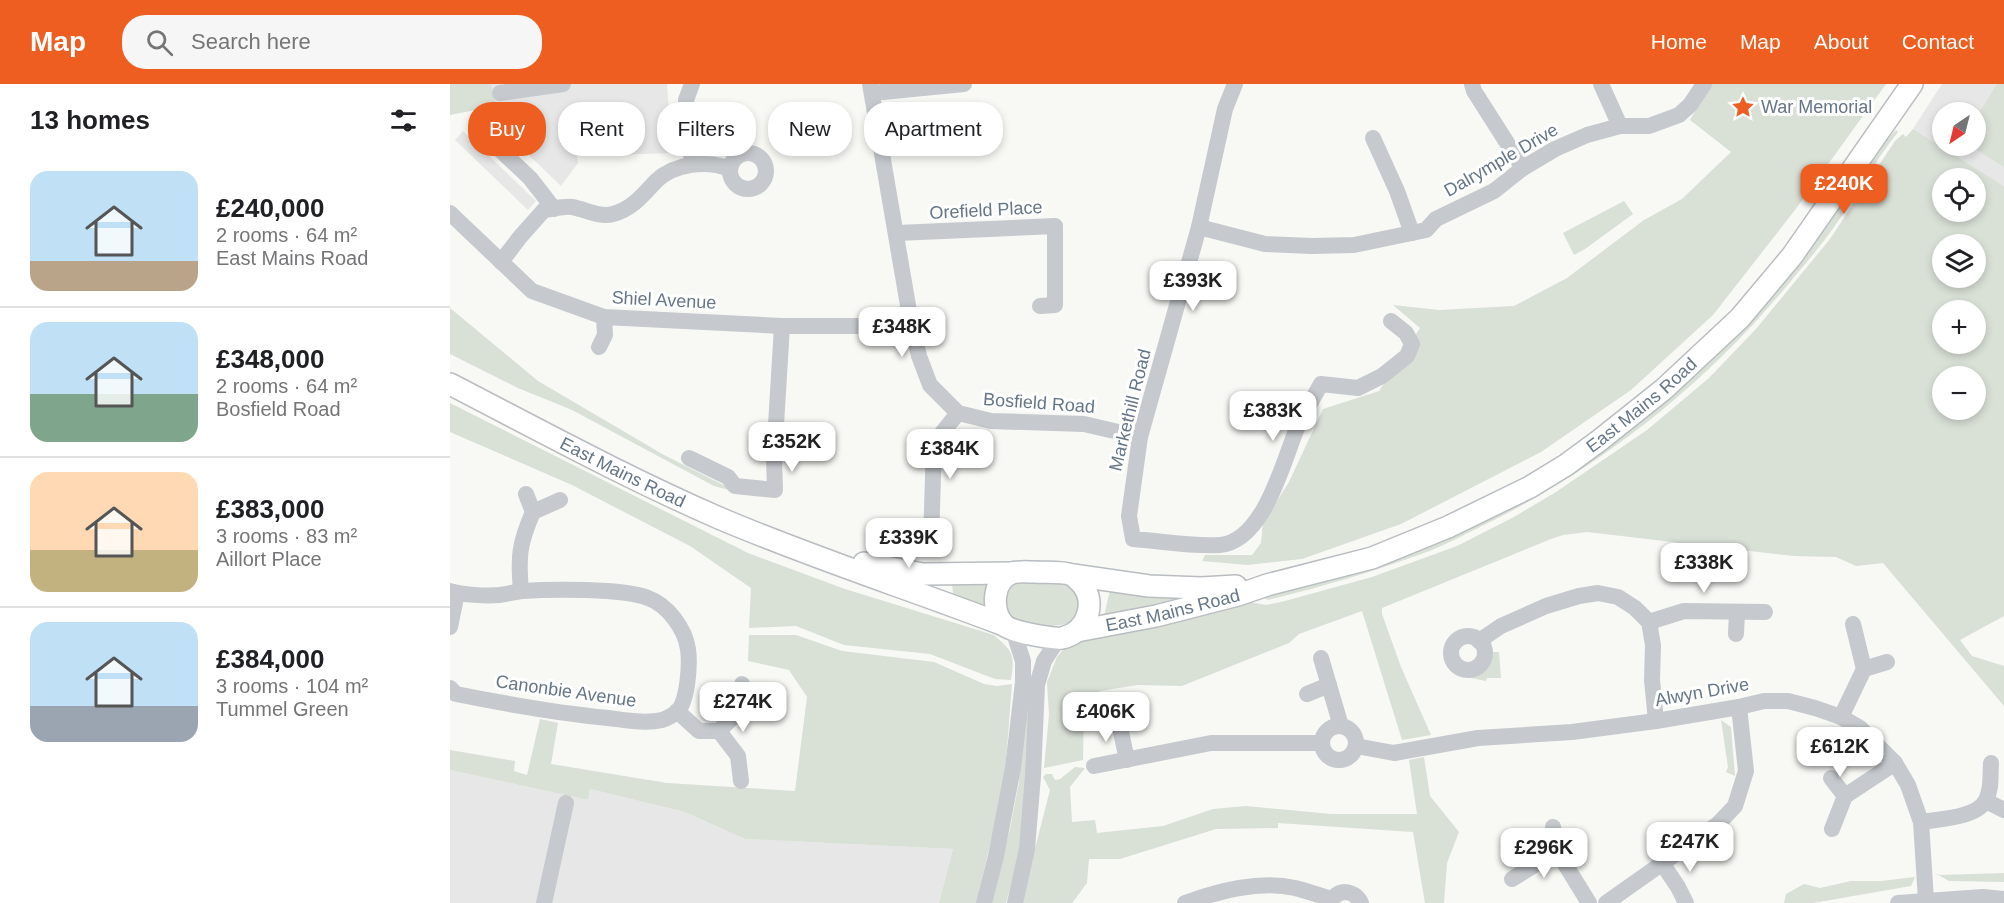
<!DOCTYPE html>
<html lang="en">
<head>
<meta charset="utf-8">
<style>
  :root { --surface:#fff; --page:#f6f6f6; --text:#202124; --muted:#757577; --line:#e0e0e0; --accent:#ed5e20 }
  body { margin:0; font-family:Arial,sans-serif; background:var(--page); color:var(--text); height:100vh; display:flex; flex-direction:column; font-size:22px; white-space:nowrap }
  * { box-sizing:border-box; margin:0 }
  p { font-size:20px; color:var(--muted) }
  .icon { flex:none; width:33px; height:33px; fill:none; stroke:currentColor; stroke-width:2; stroke-linecap:round; stroke-linejoin:round }
  .map { position:relative; flex:1; overflow:hidden }
  .drawer { display:flex; flex-direction:column; background:var(--surface); width:450px }
  .drawer>* { flex:none }
  .top-card { position:absolute; left:18px; top:18px; width:570px; height:54px; display:flex; gap:12px }
  .needle { width:39px; rotate:215deg }
  .controls { position:absolute; left:1482px; top:18px; display:grid; gap:12px }
  .controls a { display:grid; place-items:center; width:54px; height:54px; border-radius:50%; background:var(--surface); box-shadow:0 3px 9px #0003; font-size:30px }
  .price { position:absolute; translate:-50% -51px; padding:0 14px; border-radius:12px; background:#fff; color:#222; font-size:20px; line-height:39px; filter:drop-shadow(0 2px 3px #0008) }
  .price::after { content:''; position:absolute; left:50%; top:36px; width:18px; height:14px; margin-left:-9px; background:inherit; clip-path:polygon(0 0,100% 0,50% 100%) }
  .price.on { background:var(--accent); color:#fff }
  ul { padding:0; list-style:none }
  li { display:flex; align-items:center; gap:18px; height:150px; padding:0 30px }
  li+li { border-top:2px solid var(--line) }
  li span { display:grid; place-items:center; flex:none; width:168px; height:120px; border-radius:18px; color:#555 }
  li>.icon { margin-inline-start:auto }
  span .icon { width:72px; height:72px; fill:#fffc; stroke-width:1 }
  li b { font-size:26px }
  h2 { display:flex; justify-content:space-between; align-items:center; height:72px; padding:0 30px; font-size:26px }
  .pill { padding:0 21px; border-radius:24px; background:var(--surface); box-shadow:0 3px 9px #0003; font-size:21px; line-height:54px }
  .pill.on { background:var(--accent); color:#fff }
  header { display:flex; align-items:center; gap:36px; box-sizing:border-box; height:84px; padding:0 30px; background:var(--accent); color:#fff }
  header strong { font-size:28px }
  nav { display:flex; gap:33px; margin-inline-start:auto; font-size:21px }
  .search { width:420px; height:54px; background:var(--page); display:flex; align-items:center; gap:15px; box-sizing:border-box; padding:0 21px; border-radius:24px; color:var(--muted); font-size:22px }
  main { display:flex; flex:1; min-height:0 }
  .map>svg:first-child { display:block }
  .built { fill:#e6e7e6; fill-rule:evenodd }
  .green { fill:#d9e0d6; fill-rule:evenodd }
  .lines { fill:none; stroke-linecap:round; stroke-linejoin:round }
  .major-casing { stroke:#b9bdc1; stroke-width:24 }
  .minor { stroke:#c6c9cd; stroke-width:16 }
  .major { stroke:#fff; stroke-width:21 }
  .labels { text-anchor:middle; dominant-baseline:central; stroke-width:6; stroke-linejoin:round; paint-order:stroke }
  .poi-label { font-size:18px; fill:#657688; stroke:#fff; text-anchor:start }
  .street-label { font-size:18px; fill:#657688; stroke:#fff }
</style>
</head>
<body>
<header>
<strong>Map</strong>
<div class="search"><svg class="icon" aria-label="search" viewBox="0 0 24 24"><circle cx="10" cy="10" r="6"/><path d="M15 15l6 6"/></svg>Search here</div>
<nav><a>Home</a><a>Map</a><a>About</a><a>Contact</a></nav>
</header>
<main>
<section class="drawer">
<h2>13 homes<svg class="icon" aria-label="filters" viewBox="0 0 24 24"><path d="M4 7h16M4 17h16"/><circle cx="9" cy="7" r="2"/><circle cx="15" cy="17" r="2"/></svg></h2>
<ul>
<li><span style="background:linear-gradient(#bfe0f5 75%,#b9a48a 0)"><svg class="icon" aria-label="home" viewBox="0 0 24 24"><path d="M3 11l9-7 9 7M6 9v11h12V9"/></svg></span><div><b>£240,000</b><p>2 rooms · 64 m²</p><p>East Mains Road</p></div></li>
<li><span style="background:linear-gradient(#bfe0f5 60%,#7fa58c 0)"><svg class="icon" aria-label="home" viewBox="0 0 24 24"><path d="M3 11l9-7 9 7M6 9v11h12V9"/></svg></span><div><b>£348,000</b><p>2 rooms · 64 m²</p><p>Bosfield Road</p></div></li>
<li><span style="background:linear-gradient(#ffd9b3 65%,#c2b280 0)"><svg class="icon" aria-label="home" viewBox="0 0 24 24"><path d="M3 11l9-7 9 7M6 9v11h12V9"/></svg></span><div><b>£383,000</b><p>3 rooms · 83 m²</p><p>Aillort Place</p></div></li>
<li><span style="background:linear-gradient(#bfe0f5 70%,#9aa5b1 0)"><svg class="icon" aria-label="home" viewBox="0 0 24 24"><path d="M3 11l9-7 9 7M6 9v11h12V9"/></svg></span><div><b>£384,000</b><p>3 rooms · 104 m²</p><p>Tummel Green</p></div></li>
</ul>
</section>
<div class="map">
<svg width="1554" height="819" viewBox="0 0 1554 819">
  <rect width="100%" height="100%" fill="#f8f8f5"/>
  <g class="built">
    <path d="M 0,0 L 217,0 L 222,69 L 127,72 L 128,79 L 111,102 L 30,24 Z"/>
    <path d="M 1492,0 L 1554,0 L 1554,102 L 1463,45 ZM 1492,28 L 1526,28 L 1526,62 L 1492,62 Z"/>
    <path d="M 13,47 L 86,117 L 78,126 L 5,56 Z"/>
    <path d="M 0,686 L 138,716 L 140,705 L 235,728 L 295,755 L 503,765 L 489,819 L 0,819 Z"/>
  </g>
  <g class="green">
    <path d="M 0,0 L 41,0 L 46,22 L 0,31 Z"/>
    <path d="M 1260,0 L 1436,0 L 1345,126 L 1263,231 L 1181,306 L 1091,368 L 951,440 L 852,475 L 798,481 L 752,477 L 755,471 L 802,471 L 811,459 L 813,439 L 839,398 L 873,325 L 929,307 L 970,244 L 943,221 L 989,226 L 1064,222 L 1117,194 L 1194,136 L 1232,115 L 1281,68 L 1240,36 Z"/>
    <path d="M 1547,0 L 1554,0 L 1554,83 L 1521,62 L 1526,62 L 1526,34 Z"/>
    <path d="M 1463,45 L 1554,102 L 1554,532 L 1510,556 L 1522,572 L 1554,582 L 1554,622 L 1433,479 L 1406,482 L 1386,473 L 1344,472 L 1137,448 L 1113,451 L 1101,455 L 932,524 L 932,530 L 951,583 L 981,651 L 952,656 L 912,527 L 849,550 L 839,559 L 732,602 L 688,601 L 650,607 L 634,622 L 633,676 L 594,684 L 599,631 L 597,598 L 607,573 L 617,561 L 799,518 L 816,521 L 835,517 L 922,493 L 1007,462 L 1064,433 L 1106,408 L 1197,346 L 1259,294 L 1306,245 L 1380,155 L 1445,57 L 1453,50 L 1456,53 ZM 1492,94 L 1526,94 L 1526,128 L 1492,128 ZM 1492,160 L 1526,160 L 1526,194 L 1492,194 ZM 1492,226 L 1526,226 L 1526,260 L 1492,260 ZM 1492,292 L 1526,292 L 1526,326 L 1492,326 Z"/>
    <path d="M 1446,46 L 1448,48 C 1423,79 1405,114 1382,146 C 1370,162 1358,177 1345,192 C 1260,297 1153,383 1032,442 C 1013,451 994,462 974,469 C 923,488 871,503 818,516 L 810,512 L 880,495 L 1170,354 Z"/>
    <path d="M 1174,117 L 1183,130 L 1135,165 L 1124,171 L 1113,149 Z"/>
    <path d="M 0,224 L 88,297 L 214,371 L 289,409 L 264,402 L 122,326 L 68,304 L 0,270 Z"/>
    <path d="M 0,319 L 298,469 L 395,505 L 544,551 C 563,568 565,570 561,596 L 545,595 L 480,570 L 394,561 L 346,542 L 299,544 L 301,504 L 240,462 L 122,401 L 0,348 Z"/>
    <path d="M 543,494 L 540,526 L 503,511 L 502,496 Z"/>
    <path d="M 568,497 L 614,497 L 624,502 L 633,523 L 622,539 C 597,544 570,547 553,524 C 554,510 554,504 568,497 Z"/>
    <path d="M 661,502 L 736,513 L 654,532 Z"/>
    <path d="M 299,551 L 346,551 L 392,567 L 484,578 L 534,600 L 547,602 L 562,600 L 554,703 L 526,819 L 489,819 L 503,765 L 295,755 L 235,728 L 140,705 L 138,716 L 0,686 L 0,666 L 65,677 L 64,687 L 77,691 L 90,635 L 108,639 L 101,680 L 217,699 L 345,707 L 357,613 L 339,586 L 298,577 Z"/>
    <path d="M 1043,568 L 1049,568 L 1051,594 L 1037,594 L 1036,597 L 1016,593 C 1033,591 1037,584 1043,568 Z"/>
    <path d="M 576,596 L 582,597 L 571,764 L 556,819 L 540,819 L 560,745 L 569,698 Z"/>
    <path d="M 1271,636 L 1281,643 L 1285,692 L 1276,688 L 1278,683 Z"/>
    <path d="M 974,673 L 980,712 L 1009,748 L 997,779 L 994,819 L 975,819 L 963,748 L 828,739 L 828,744 L 766,745 L 670,775 L 639,775 L 637,799 L 622,819 L 571,819 L 600,706 L 593,693 L 596,690 L 602,690 L 605,696 L 610,695 L 625,683 L 635,684 L 620,703 L 622,738 L 645,736 L 647,749 L 713,742 L 763,725 L 796,722 L 881,730 L 967,730 L 959,676 Z"/>
    <path d="M 1485,789 L 1490,791 L 1554,789 L 1554,798 L 1499,797 Z"/>
    <path d="M 1465,793 L 1461,802 L 1363,819 L 1334,819 L 1336,810 L 1354,800 L 1370,804 L 1401,797 L 1431,797 Z"/>
  </g>
  <g class="lines">
    <g class="major-casing">
      <g id="major">
        <path id="s1" d="M 0,300 C 89,346 177,394 269,434 C 363,474 460,505 554,541"/>
        <path d="M 414,479 L 473,490 L 561,489"/>
        <path d="M 585,488 C 596,489 612,487 622,491 C 623,491 627,495 629,497 C 648,515 639,548 612,554 C 603,555 560,548 554,541 C 541,527 542,496 562,489 C 568,487 578,488 585,488 Z"/>
        <path d="M 623,491 L 699,502 L 751,504 L 786,502"/>
        <path id="s2" d="M 627,547 L 706,532 L 788,511 L 817,501 L 922,474 L 998,443 L 1080,403 L 1116,381 L 1150,356 L 1214,305 L 1290,234 L 1342,172 L 1462,0"/>
      </g>
    </g>
    <g class="minor">
      <path d="M 420,0 L 460,233 L 469,272 L 480,301 L 508,329 L 541,337 L 634,340 L 690,353"/>
      <path d="M 785,0 L 775,25 L 749,143 L 690,353 L 679,432 L 683,455 C 711,457 743,463 770,461 C 814,457 833,378 847,344 C 854,329 863,314 871,300 L 908,304 L 932,292 L 957,272 L 962,260 L 956,249 L 941,237"/>
      <path d="M 1022,0 L 1024,7 L 1073,84"/>
      <path d="M 1151,0 L 1170,42"/>
      <path d="M 50,9 L 113,0"/>
      <path d="M 422,9 L 514,0"/>
      <path d="M 30,47 L 80,94 L 104,125"/>
      <path d="M 923,54 L 947,107 L 962,149"/>
      <circle cx="298" cy="87" r="18"/>
      <path d="M 242,80 L 236,16 L 242,0"/>
      <path d="M 0,129 L 82,207 L 154,233 L 332,242 L 434,242 L 460,233"/>
      <path d="M 749,143 L 815,160 L 862,162 L 904,161 L 976,146 L 986,135 L 1044,107 L 1073,84 L 1105,65 L 1137,51 L 1170,42 L 1199,42 L 1229,31 L 1240,21 L 1254,0"/>
      <path d="M 447,149 L 605,142 L 605,221 L 590,222"/>
      <path d="M 51,178 L 70,153 L 94,126 C 103,125 114,122 122,123 C 135,125 149,134 163,130 C 182,125 193,111 206,97 C 225,79 256,76 280,85"/>
      <path d="M 149,263 L 155,251 L 154,233"/>
      <path d="M 239,374 L 278,393 L 285,402 L 325,406 L 324,374 L 332,242"/>
      <path d="M 83,428 L 110,416"/>
      <path d="M 481,459 L 484,359 L 508,329"/>
      <path d="M 0,507 C 11,511 37,512 49,511 C 57,510 64,508 72,507 C 100,505 173,504 198,514 C 218,521 235,545 238,565 C 240,580 238,615 228,627 C 225,630 216,635 212,636 C 195,640 175,636 158,634 C 107,629 56,620 6,610 L 0,604"/>
      <path d="M 71,507 C 68,473 69,460 83,428 L 76,410"/>
      <path d="M 1199,538 L 1234,527 L 1315,528"/>
      <path d="M 0,543 L 7,509"/>
      <path d="M 1286,550 L 1287,528"/>
      <circle cx="1018" cy="569" r="17"/>
      <path d="M 1029,557 L 1051,542 L 1096,522 L 1129,512 L 1148,509 L 1168,513 L 1185,524 L 1199,538 L 1203,561 L 1202,596 L 1206,637"/>
      <path d="M 871,574 L 891,642"/>
      <path d="M 1414,585 L 1437,578"/>
      <path d="M 857,610 L 879,601"/>
      <path d="M 227,627 L 249,647 L 269,647"/>
      <path d="M 1391,633 L 1414,585 L 1403,540"/>
      <path d="M 668,634 L 677,676"/>
      <circle cx="889" cy="659" r="17"/>
      <path d="M 906,662 L 944,669 L 1028,654 L 1122,648 L 1206,637 L 1289,623 L 1314,617 L 1338,617 L 1365,624 L 1391,633 L 1410,644 L 1445,679 L 1458,701 L 1471,738 L 1476,816"/>
      <path d="M 644,682 L 761,659 L 872,659"/>
      <path d="M 1381,694 L 1395,712"/>
      <path d="M 291,697 L 288,672 L 269,647 L 286,630 L 292,600"/>
      <path d="M 1536,717 L 1554,726"/>
      <path d="M 1471,738 C 1489,735 1527,734 1536,716 C 1542,705 1540,691 1541,679"/>
      <path d="M 1103,743 L 1107,767 L 1139,819"/>
      <path d="M 1382,745 L 1395,712 L 1445,679"/>
      <path d="M 1212,779 L 1228,803 L 1236,819"/>
      <path d="M 1062,795 L 1107,767"/>
      <path d="M 94,819 L 116,719"/>
      <path d="M 534,819 L 546,772 L 563,684 L 573,598 L 573,577 L 563,546"/>
      <path d="M 565,819 L 577,765 L 583,692 L 587,601 L 594,577 L 609,554"/>
      <path d="M 735,819 C 769,807 809,796 845,804 C 857,807 869,811 881,815"/>
      <path d="M 880,819 C 887,804 904,805 911,819"/>
      <path d="M 1156,819 L 1268,740 L 1285,722 L 1296,687 L 1289,623"/>
      <path d="M 1448,819 L 1533,813 L 1554,815"/>
    </g>
    <use href="#major" class="major"/>
  </g>
  <defs>
    <g id="sight-bare" transform="scale(1.8)"><path d="M0-6L1.8-2.2L6-1.7L2.9 1.2L3.7 5.4L0 3.3L-3.7 5.4L-2.9 1.2L-6-1.7L-1.8-2.2Z" fill="#ed5e20" stroke="#fff" stroke-width="2.5" paint-order="stroke"/></g>
  </defs>
  <g fill-rule="evenodd">
    <use href="#sight-bare" x="1293" y="23"/>
  </g>
  <g class="labels">
    <g class="poi-label">
      <text x="1311" y="23">War Memorial</text>
    </g>
    <g class="street-label">
      <text transform="translate(1051 76) rotate(-30)">Dalrymple Drive</text>
      <text transform="translate(536 126) rotate(-3)">Orefield Place</text>
      <text transform="translate(214 216) rotate(3)">Shiel Avenue</text>
      <text transform="translate(589 319) rotate(4)">Bosfield Road</text>
      <text stroke="none"><textPath href="#s2" startOffset="616">East Mains Road</textPath></text>
      <text transform="translate(680 326) rotate(-76)">Markethill Road</text>
      <text stroke="none"><textPath href="#s1" startOffset="194">East Mains Road</textPath></text>
      <text stroke="none"><textPath href="#s2" startOffset="98">East Mains Road</textPath></text>
      <text transform="translate(116 607) rotate(8)">Canonbie Avenue</text>
      <text transform="translate(1252 608) rotate(-10)">Alwyn Drive</text>
    </g>
  </g>
</svg>
<div class="controls">
<a><svg class="needle" viewBox="-14 -14 28 28"><path d="M0-13l5 13h-10z" fill="#e53935"/><path d="M0 13l5-13h-10z" fill="#757577"/></svg></a>
<a><svg class="icon" aria-label="locate" viewBox="0 0 24 24"><circle cx="12" cy="12" r="6"/><path d="M12 2v4M12 18v4M2 12h4M18 12h4"/></svg></a>
<a><svg class="icon" aria-label="layers" viewBox="0 0 24 24"><path d="M12 4l9 5-9 5-9-5zM3 14l9 5 9-5"/></svg></a>
<a>+</a>
<a>−</a>
</div>
<b class="price on" style="left:1394px;top:131px">£240K</b>
<b class="price" style="left:743px;top:228px">£393K</b>
<b class="price" style="left:452px;top:274px">£348K</b>
<b class="price" style="left:823px;top:358px">£383K</b>
<b class="price" style="left:342px;top:389px">£352K</b>
<b class="price" style="left:500px;top:396px">£384K</b>
<b class="price" style="left:459px;top:485px">£339K</b>
<b class="price" style="left:1254px;top:510px">£338K</b>
<b class="price" style="left:293px;top:649px">£274K</b>
<b class="price" style="left:656px;top:659px">£406K</b>
<b class="price" style="left:1390px;top:694px">£612K</b>
<b class="price" style="left:1240px;top:789px">£247K</b>
<b class="price" style="left:1094px;top:795px">£296K</b>
<div class="top-card">
<a class="pill on">Buy</a>
<a class="pill">Rent</a>
<a class="pill">Filters</a>
<a class="pill">New</a>
<a class="pill">Apartment</a>
</div>
</div>
</main>
</body>
</html>
